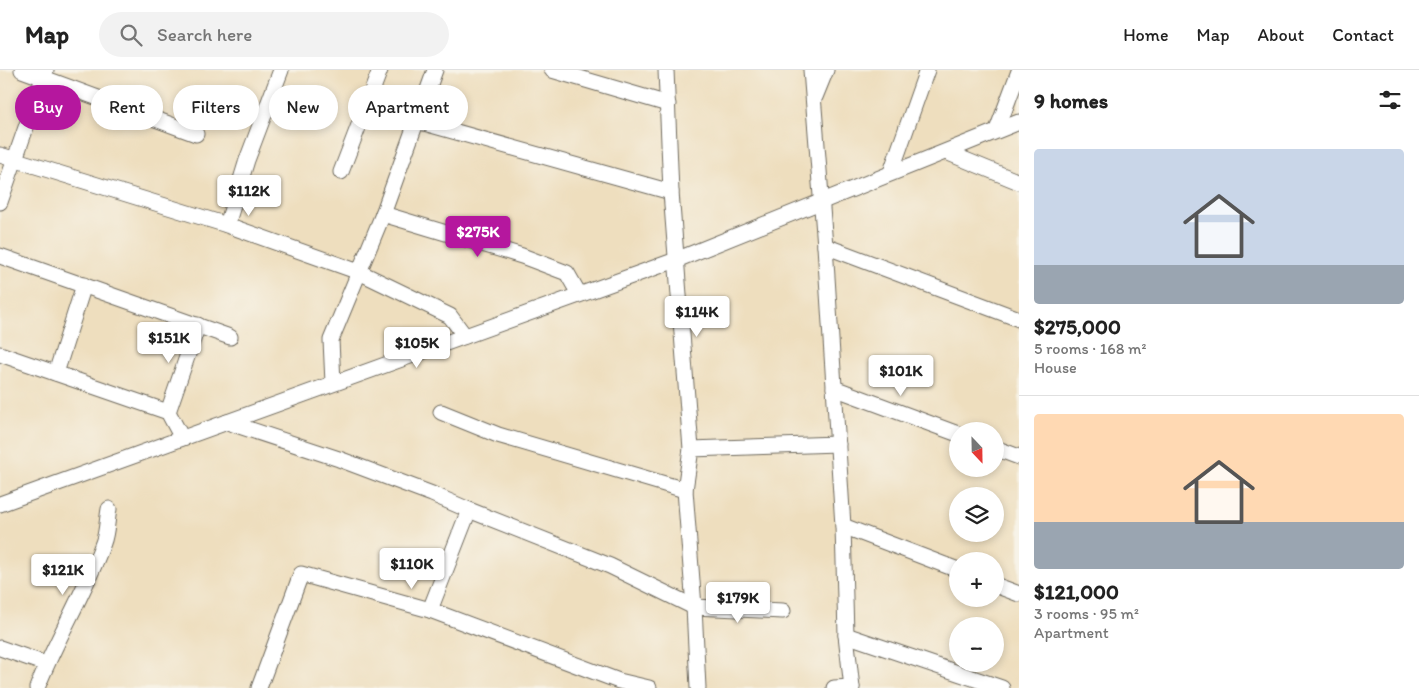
<!DOCTYPE html>
<html lang="en">
<head>
<meta charset="utf-8">
<style>
  :root { --surface:#fff; --page:#f2f2f2; --text:#222; --muted:#767676; --line:#e0e0e0; --accent:#b5179e }
  body { margin:0; font-family:Itim,sans-serif; background:var(--page); color:var(--text); height:100vh; display:flex; flex-direction:column; font-size:19px; white-space:nowrap }
  * { box-sizing:border-box; margin:0 }
  p { font-size:16px; color:var(--muted) }
  .icon { flex:none; width:28px; height:28px; fill:none; stroke:currentColor; stroke-width:2; stroke-linecap:round; stroke-linejoin:round }
  .map { position:relative; flex:1; overflow:hidden }
  .side { display:flex; flex-direction:column; background:var(--surface); width:400px }
  .side>* { flex:none }
  .top-card { position:absolute; left:15px; top:15px; width:475px; height:45px; display:flex; gap:10px }
  .needle { width:32px; rotate:158deg }
  .tools { position:absolute; left:949px; top:352px; display:grid; gap:10px }
  .tools a { display:grid; place-items:center; width:55px; height:55px; border-radius:50%; background:var(--surface); box-shadow:0 2px 8px #0003; font-size:25px }
  .price { position:absolute; translate:-50% -42px; padding:0 11px; border-radius:5px; background:#fff; color:#222; font-size:16px; line-height:32px; filter:drop-shadow(0 1px 2px #0008) }
  .price::after { content:''; position:absolute; left:50%; top:30px; width:15px; height:11px; margin-left:-8px; background:inherit; clip-path:polygon(0 0,100% 0,50% 100%) }
  .price.on { background:var(--accent); color:#fff }
  ul { padding:0; list-style:none }
  li { display:grid; align-content:center; gap:10px; height:265px; padding:0 15px }
  li+li { border-top:1px solid var(--line) }
  li span { display:grid; place-items:center; height:155px; border-radius:5px; color:#555 }
  li>.icon { margin-inline-start:auto }
  span .icon { width:90px; height:90px; fill:#fffc; stroke-width:1 }
  li b { font-size:21px }
  h2 { display:flex; justify-content:space-between; align-items:center; height:60px; padding:0 15px; font-size:21px }
  .chip { padding:0 18px; border-radius:22px; background:var(--surface); box-shadow:0 2px 8px #0003; font-size:18px; line-height:45px }
  .chip.on { background:var(--accent); color:#fff }
  header { display:flex; align-items:center; gap:30px; box-sizing:border-box; height:70px; padding:0 25px; background:var(--surface); border-bottom:1px solid var(--line) }
  header strong { font-size:24px }
  nav { display:flex; gap:28px; margin-inline-start:auto; font-size:18px }
  .search { width:350px; height:45px; background:var(--page); display:flex; align-items:center; gap:12px; box-sizing:border-box; padding:0 18px; border-radius:28px; color:var(--muted); font-size:19px }
  main { display:flex; flex:1; min-height:0 }
  .map>svg:first-child { display:block }
  .lines { fill:none; stroke-linecap:round; stroke-linejoin:round }
  .minor-casing { stroke:#6f6a5e; stroke-width:17 }
  .minor { stroke:#fff; stroke-width:15 }
</style>
</head>
<body>
<header>
<strong>Map</strong>
<div class="search"><svg class="icon" aria-label="search" viewBox="0 0 24 24"><circle cx="10" cy="10" r="6"/><path d="M15 15l6 6"/></svg>Search here</div>
<nav><a>Home</a><a>Map</a><a>About</a><a>Contact</a></nav>
</header>
<main>
<div class="map">
<svg width="1019" height="618" viewBox="0 0 1019 618">
  <rect width="100%" height="100%" fill="#f7f3e8"/>
  <filter id="ink" filterUnits="userSpaceOnUse"><feTurbulence type="fractalNoise" baseFrequency=".02" numOctaves="2"/><feDisplacementMap in="SourceGraphic" scale="10" xChannelSelector="R" yChannelSelector="G"/><feConvolveMatrix kernelMatrix="1 2 1 2 8 2 1 2 1" color-interpolation-filters="sRGB"/></filter>
  <filter id="wash" filterUnits="userSpaceOnUse"><feTurbulence type="fractalNoise" baseFrequency=".0096" numOctaves="4" result="noise"/><feDisplacementMap in="SourceGraphic" scale="20" xChannelSelector="R" yChannelSelector="G"/><feGaussianBlur stdDeviation="1.12" result="paint"/><feColorMatrix in="noise" values="0 0 0 0 0 0 0 0 0 0 0 0 0 0 0 0 0 1.4 0 .05"/><feComposite in="paint" operator="in"/></filter>
  <g filter="url(#wash)">
    <rect width="100%" height="100%" fill="#eedebe"/>
  </g>
  <g filter="url(#ink)">
    <g class="lines">
      <g class="minor-casing">
        <g id="minor">
          <path d="M 22,0 L 196,64"/>
          <path d="M 552,0 L 668,34"/>
          <path d="M 666,0 L 671,122 L 691,379 L 685,420 L 694,537 L 698,618"/>
          <path d="M 811,0 L 825,176 L 843,456 L 846,565 L 852,618"/>
          <path d="M 815,27 L 826,0"/>
          <path d="M 417,51 L 671,122"/>
          <path d="M 997,60 L 1019,1"/>
          <path d="M 946,82 L 1019,112"/>
          <path d="M 0,85 L 227,155 L 359,202 L 450,246 L 465,266"/>
          <path d="M 341,102 L 380,0"/>
          <path d="M 891,102 L 927,0"/>
          <path d="M 0,132 L 46,0"/>
          <path d="M 383,144 L 522,186 L 567,203 L 579,224"/>
          <path d="M 227,155 L 247,90 L 281,0"/>
          <path d="M 825,176 L 1019,249"/>
          <path d="M 0,186 L 230,267"/>
          <path d="M 0,284 L 168,342 L 182,368"/>
          <path d="M 56,303 L 84,215"/>
          <path d="M 333,313 L 331,270 L 383,144 L 435,0"/>
          <path d="M 834,318 L 958,364"/>
          <path d="M 168,342 L 198,255"/>
          <path d="M 441,342 L 498,365 L 685,420"/>
          <path d="M 227,352 L 339,389 L 432,424 L 469,440 L 610,496 L 694,537 L 783,541"/>
          <path d="M 995,378 L 1019,387"/>
          <path d="M 691,379 L 838,374"/>
          <path d="M 0,434 L 676,190 L 1019,52"/>
          <path d="M 843,456 L 958,500"/>
          <path d="M 995,515 L 1019,524"/>
          <path d="M 430,540 L 469,440"/>
          <path d="M 846,565 L 1002,618"/>
          <path d="M 0,578 L 46,594"/>
          <path d="M 37,618 C 56,569 85,523 103,473 C 107,463 107,450 109,439"/>
          <path d="M 259,618 L 301,504 L 430,540 L 619,611 L 649,618"/>
          <path d="M 834,618 L 852,617"/>
        </g>
      </g>
      <use href="#minor" class="minor"/>
    </g>
  </g>
</svg>
<div class="tools">
<a><svg class="needle" viewBox="-14 -14 28 28"><path d="M0-13l5 13h-10z" fill="#e53935"/><path d="M0 13l5-13h-10z" fill="#767676"/></svg></a>
<a><svg class="icon" aria-label="layers" viewBox="0 0 24 24"><path d="M12 4l9 5-9 5-9-5zM3 14l9 5 9-5"/></svg></a>
<a>+</a>
<a>−</a>
</div>
<b class="price" style="left:249px;top:147px">$112K</b>
<b class="price on" style="left:478px;top:188px">$275K</b>
<b class="price" style="left:697px;top:268px">$114K</b>
<b class="price" style="left:169px;top:294px">$151K</b>
<b class="price" style="left:417px;top:299px">$105K</b>
<b class="price" style="left:901px;top:327px">$101K</b>
<b class="price" style="left:412px;top:520px">$110K</b>
<b class="price" style="left:63px;top:526px">$121K</b>
<b class="price" style="left:738px;top:554px">$179K</b>
<div class="top-card">
<a class="chip on">Buy</a>
<a class="chip">Rent</a>
<a class="chip">Filters</a>
<a class="chip">New</a>
<a class="chip">Apartment</a>
</div>
</div>
<section class="side">
<h2>9 homes<svg class="icon" aria-label="filters" viewBox="0 0 24 24"><path d="M4 7h16M4 17h16"/><circle cx="9" cy="7" r="2"/><circle cx="15" cy="17" r="2"/></svg></h2>
<ul>
<li><span style="background:linear-gradient(#c9d6e8 75%,#9aa5b1 0)"><svg class="icon" aria-label="home" viewBox="0 0 24 24"><path d="M3 11l9-7 9 7M6 9v11h12V9"/></svg></span><div><b>$275,000</b><p>5 rooms · 168 m²</p><p>House</p></div></li>
<li><span style="background:linear-gradient(#ffd9b3 70%,#9aa5b1 0)"><svg class="icon" aria-label="home" viewBox="0 0 24 24"><path d="M3 11l9-7 9 7M6 9v11h12V9"/></svg></span><div><b>$121,000</b><p>3 rooms · 95 m²</p><p>Apartment</p></div></li>
</ul>
</section>
</main>
</body>
</html>
